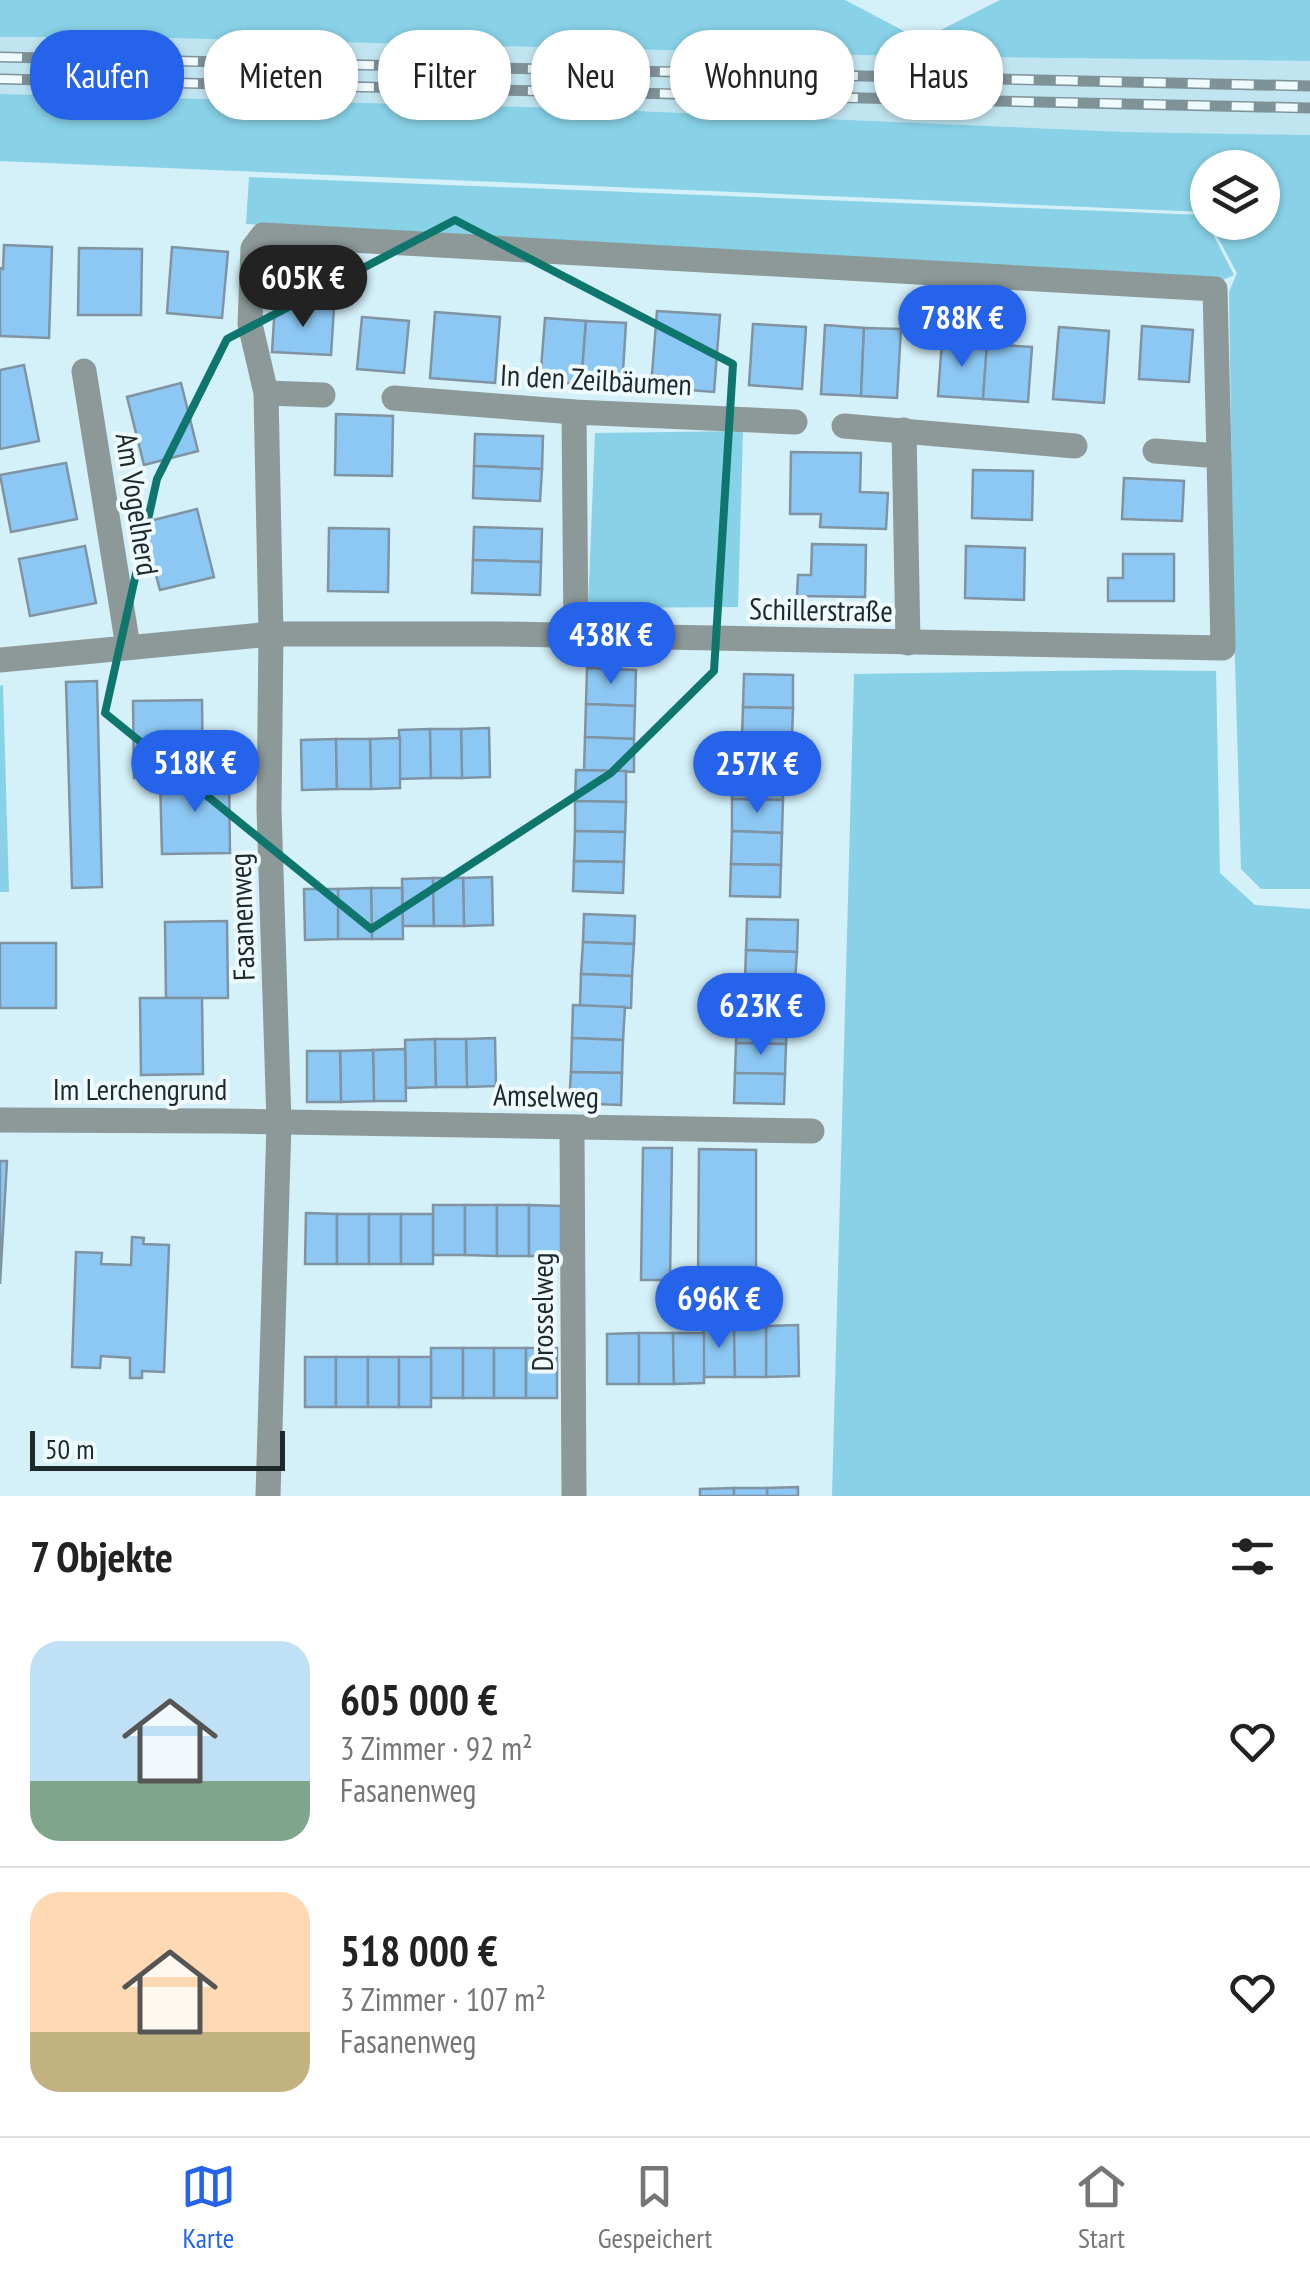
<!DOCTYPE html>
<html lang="de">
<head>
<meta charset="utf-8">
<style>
  :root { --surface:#fff; --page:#f2f2f2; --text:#222; --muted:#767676; --line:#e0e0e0; --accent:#2563eb }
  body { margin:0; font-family:"PT Sans Narrow",sans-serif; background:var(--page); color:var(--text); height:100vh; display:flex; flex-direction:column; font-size:38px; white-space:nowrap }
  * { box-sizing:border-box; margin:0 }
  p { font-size:32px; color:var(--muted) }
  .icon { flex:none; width:55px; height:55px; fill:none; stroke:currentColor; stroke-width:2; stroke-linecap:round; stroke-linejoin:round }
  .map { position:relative; height:1496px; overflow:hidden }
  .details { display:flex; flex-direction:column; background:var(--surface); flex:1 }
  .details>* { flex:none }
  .hud { position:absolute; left:30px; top:30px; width:1250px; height:90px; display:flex; gap:20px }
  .buttons { position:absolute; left:1190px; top:150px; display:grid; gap:20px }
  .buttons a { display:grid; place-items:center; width:90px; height:90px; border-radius:50%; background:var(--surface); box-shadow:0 2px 8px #0004; font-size:50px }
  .scale { position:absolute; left:30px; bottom:25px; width:255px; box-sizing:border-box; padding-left:10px; border:5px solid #1e292c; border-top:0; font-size:28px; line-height:35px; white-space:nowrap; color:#1e292c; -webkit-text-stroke:8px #effafd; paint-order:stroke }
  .price { position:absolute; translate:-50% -85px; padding:0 22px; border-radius:35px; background:var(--accent); color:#fff; font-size:32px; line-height:65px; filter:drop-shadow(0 2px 5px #0008) }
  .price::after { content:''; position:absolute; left:50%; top:60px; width:30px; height:22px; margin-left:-15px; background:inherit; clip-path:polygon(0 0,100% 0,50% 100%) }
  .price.current { background:#222; color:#fff }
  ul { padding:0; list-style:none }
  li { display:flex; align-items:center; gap:30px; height:250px; padding:0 30px }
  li+li { border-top:2px solid var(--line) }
  li span { display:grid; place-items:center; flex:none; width:280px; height:200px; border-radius:30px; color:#555 }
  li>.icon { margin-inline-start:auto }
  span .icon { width:120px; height:120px; fill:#fffc; stroke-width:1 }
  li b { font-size:42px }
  h2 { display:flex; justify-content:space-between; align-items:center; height:120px; padding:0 30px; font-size:42px }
  .chip { padding:0 35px; border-radius:40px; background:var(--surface); box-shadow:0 2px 8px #0004; font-size:35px; line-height:90px }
  .chip.current { background:var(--accent); color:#fff }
  .menu { display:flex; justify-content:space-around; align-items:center; height:140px; border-top:2px solid var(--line); background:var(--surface); font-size:28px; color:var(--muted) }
  .menu a { display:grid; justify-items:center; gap:5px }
  .menu .current { color:var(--accent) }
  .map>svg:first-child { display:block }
  .built { fill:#c1e5f0 }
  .green { fill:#88d1e6 }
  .building { fill:#8dc8f4; stroke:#8093a2; stroke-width:2.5 }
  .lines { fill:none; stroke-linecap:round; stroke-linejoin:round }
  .minor { stroke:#8c9998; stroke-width:25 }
  .rail-casing { stroke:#7e9298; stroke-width:11 }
  .rail { stroke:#effafd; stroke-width:8; stroke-dasharray:22; stroke-linecap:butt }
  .marked { fill:none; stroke:#0f766e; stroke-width:8; stroke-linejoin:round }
  .labels { text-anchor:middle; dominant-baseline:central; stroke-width:8; stroke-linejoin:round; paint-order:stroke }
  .street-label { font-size:30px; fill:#1e292c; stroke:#effafd }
</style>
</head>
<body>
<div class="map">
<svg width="1310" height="1496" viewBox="0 0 1310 1496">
  <rect width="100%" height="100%" fill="#d4f0f9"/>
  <path class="built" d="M 0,37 L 128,37 L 902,56 L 1310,61 L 1310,135 L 1127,132 L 568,108 L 0,94 Z"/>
  <g class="green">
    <path d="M 0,0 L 845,0 L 921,40 L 1000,0 L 1310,0 L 1310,61 L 902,56 L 128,37 L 0,37 Z"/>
    <path d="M 0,94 L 568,108 L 1127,132 L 1310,135 L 1310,889 L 1261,889 L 1241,869 L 1234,627 L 1229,292 L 1237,273 L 1210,223 L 1262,222 L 1262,168 L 1208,168 L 1207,217 L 1204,212 L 0,161 Z"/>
    <path d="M 249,177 L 1203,215 L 1234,275 L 1214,284 L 246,224 Z"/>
    <path d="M 743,431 L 738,607 L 588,608 L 595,433 Z"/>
    <path d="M 1124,670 L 1216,671 L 1220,873 L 1255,905 L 1310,909 L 1310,1496 L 832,1496 L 854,674 Z"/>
    <path d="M 3,685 L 9,892 L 0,892 L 0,686 Z"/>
  </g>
  <g class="building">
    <path d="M 4,245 L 52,247 L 49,338 L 0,336 L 0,268 L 3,269 Z"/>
    <path d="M 172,247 L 228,252 L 222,318 L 167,313 Z"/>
    <path d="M 79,248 L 142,249 L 141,315 L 78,315 Z"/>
    <path d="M 275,304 L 334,308 L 331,355 L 272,352 Z"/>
    <path d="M 657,311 L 720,315 L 714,392 L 651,387 Z"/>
    <path d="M 435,312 L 500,317 L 495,383 L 430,378 Z"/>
    <path d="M 362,317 L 409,321 L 404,373 L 357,369 Z"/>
    <path d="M 545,318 L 586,321 L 581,384 L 540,382 Z"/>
    <path d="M 586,321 L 626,323 L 622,387 L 581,384 Z"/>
    <path d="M 753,324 L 806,327 L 802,389 L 749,385 Z"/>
    <path d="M 825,325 L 864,328 L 861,396 L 821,394 Z"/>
    <path d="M 1142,326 L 1193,330 L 1189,382 L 1139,379 Z"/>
    <path d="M 1059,327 L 1109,331 L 1104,403 L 1053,399 Z"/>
    <path d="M 864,328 L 901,329 L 897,398 L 861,396 Z"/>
    <path d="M 942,341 L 987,344 L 983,399 L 938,396 Z"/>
    <path d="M 987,344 L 1032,347 L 1028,402 L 983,399 Z"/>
    <path d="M 24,365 L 39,441 L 0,449 L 0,370 Z"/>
    <path d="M 181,383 L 198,451 L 144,465 L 127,397 Z"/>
    <path d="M 336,414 L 393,416 L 392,476 L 335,475 Z"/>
    <path d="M 475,434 L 543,436 L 542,469 L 474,466 Z"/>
    <path d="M 791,452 L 861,453 L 860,492 L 888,493 L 886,529 L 820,527 L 821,514 L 790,514 Z"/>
    <path d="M 66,463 L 77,519 L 11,532 L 0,475 Z"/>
    <path d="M 474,466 L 542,469 L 540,501 L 473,498 Z"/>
    <path d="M 973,470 L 1033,471 L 1032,520 L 972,518 Z"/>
    <path d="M 1124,478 L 1184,481 L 1182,521 L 1122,519 Z"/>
    <path d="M 197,509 L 214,577 L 160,590 L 142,523 Z"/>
    <path d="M 474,527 L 542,529 L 541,562 L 473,560 Z"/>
    <path d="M 329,528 L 389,529 L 388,592 L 328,591 Z"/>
    <path d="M 812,544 L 866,545 L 865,597 L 797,596 L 798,575 L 811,575 Z"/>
    <path d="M 85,546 L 96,603 L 30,616 L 19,559 Z"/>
    <path d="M 966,546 L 1025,548 L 1024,600 L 965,598 Z"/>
    <path d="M 1123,554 L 1174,554 L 1174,601 L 1108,601 L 1108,578 L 1123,578 Z"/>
    <path d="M 473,560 L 541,562 L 540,595 L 472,593 Z"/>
    <path d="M 587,668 L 636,670 L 635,706 L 586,704 Z"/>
    <path d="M 744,674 L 793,675 L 793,708 L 743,707 Z"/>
    <path d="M 97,681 L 102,887 L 72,888 L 66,682 Z"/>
    <path d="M 202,700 L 203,777 L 134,778 L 133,701 Z"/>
    <path d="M 586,704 L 635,706 L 634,739 L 585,737 Z"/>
    <path d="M 743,707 L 793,708 L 792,738 L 742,737 Z"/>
    <path d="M 489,728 L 490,777 L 462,778 L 461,729 Z"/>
    <path d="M 430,729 L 431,778 L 400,779 L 399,730 Z"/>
    <path d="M 430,729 L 461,729 L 462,778 L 431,778 Z"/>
    <path d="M 585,737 L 634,739 L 634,772 L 584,770 Z"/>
    <path d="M 742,737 L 792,738 L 792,768 L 741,767 Z"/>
    <path d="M 400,738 L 400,788 L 371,789 L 370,739 Z"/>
    <path d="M 336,739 L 337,789 L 302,790 L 301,740 Z"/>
    <path d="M 336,739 L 370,739 L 371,789 L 337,789 Z"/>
    <path d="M 733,767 L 783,768 L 783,800 L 732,799 Z"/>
    <path d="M 576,770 L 626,771 L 626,802 L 575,801 Z"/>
    <path d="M 229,776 L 230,853 L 162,854 L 160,777 Z"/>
    <path d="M 732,799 L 783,800 L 782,833 L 732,831 Z"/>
    <path d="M 575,801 L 626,802 L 625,832 L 575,831 Z"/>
    <path d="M 575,831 L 625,832 L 624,862 L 574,861 Z"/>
    <path d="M 732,831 L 782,833 L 781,865 L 731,864 Z"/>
    <path d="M 574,861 L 624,862 L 623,893 L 573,891 Z"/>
    <path d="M 731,864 L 781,865 L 780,897 L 730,896 Z"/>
    <path d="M 492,877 L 493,925 L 464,926 L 463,878 Z"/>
    <path d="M 433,878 L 434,926 L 403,926 L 402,879 Z"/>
    <path d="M 433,878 L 463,878 L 464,926 L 434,926 Z"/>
    <path d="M 371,888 L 402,888 L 403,939 L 372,939 Z"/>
    <path d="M 371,888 L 372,939 L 338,939 L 338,889 Z"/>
    <path d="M 304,889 L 338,889 L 338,939 L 305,940 Z"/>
    <path d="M 584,914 L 635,916 L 634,944 L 583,942 Z"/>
    <path d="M 747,919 L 798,920 L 797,952 L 746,950 Z"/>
    <path d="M 227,921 L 228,998 L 166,998 L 165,922 Z"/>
    <path d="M 583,942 L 634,944 L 632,976 L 581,974 Z"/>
    <rect x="0" y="943" width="56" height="65"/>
    <path d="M 746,950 L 797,952 L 795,981 L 745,979 Z"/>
    <path d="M 581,974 L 632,976 L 631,1008 L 580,1006 Z"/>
    <path d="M 745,979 L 795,981 L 795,1011 L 744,1009 Z"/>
    <path d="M 140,998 L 202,998 L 203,1074 L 141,1075 Z"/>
    <path d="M 573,1005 L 625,1007 L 623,1040 L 572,1038 Z"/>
    <path d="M 737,1009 L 787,1011 L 786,1044 L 736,1043 Z"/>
    <path d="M 495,1038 L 496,1086 L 467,1087 L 466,1039 Z"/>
    <path d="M 572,1038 L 623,1040 L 622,1073 L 571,1072 Z"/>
    <path d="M 435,1039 L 436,1087 L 406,1088 L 405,1040 Z"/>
    <path d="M 435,1039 L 466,1039 L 467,1087 L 436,1087 Z"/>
    <path d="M 736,1043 L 786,1044 L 785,1074 L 735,1073 Z"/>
    <path d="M 405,1049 L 406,1101 L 374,1101 L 373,1050 Z"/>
    <path d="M 373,1050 L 374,1101 L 341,1102 L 340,1051 Z"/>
    <path d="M 307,1051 L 340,1051 L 341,1102 L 307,1102 Z"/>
    <path d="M 571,1072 L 622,1073 L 621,1105 L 569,1103 Z"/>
    <path d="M 735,1073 L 785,1074 L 784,1104 L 734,1103 Z"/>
    <path d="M 643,1148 L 672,1148 L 670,1280 L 641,1280 Z"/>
    <path d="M 699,1149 L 756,1150 L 756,1282 L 698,1281 Z"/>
    <path d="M 0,1161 L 7,1161 L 0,1284 Z"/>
    <rect x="433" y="1205" width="32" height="50"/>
    <path d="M 465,1205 L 497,1205 L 497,1256 L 465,1255 Z"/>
    <rect x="497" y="1205" width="32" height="51"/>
    <path d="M 529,1205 L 561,1206 L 561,1256 L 529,1256 Z"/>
    <path d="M 306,1213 L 337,1214 L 337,1264 L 305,1264 Z"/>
    <rect x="337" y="1214" width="32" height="50"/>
    <rect x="369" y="1214" width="32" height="50"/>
    <rect x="401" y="1214" width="32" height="50"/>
    <path d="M 132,1237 L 144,1238 L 143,1244 L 169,1245 L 164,1372 L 142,1371 L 142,1378 L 130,1378 L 130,1358 L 101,1356 L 100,1368 L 72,1367 L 76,1252 L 102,1253 L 101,1264 L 131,1265 Z"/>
    <path d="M 798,1325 L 799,1376 L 766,1377 L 766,1326 Z"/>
    <path d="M 703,1326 L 734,1326 L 735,1377 L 704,1377 Z"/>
    <path d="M 734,1326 L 766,1326 L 766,1377 L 735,1377 Z"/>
    <path d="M 639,1333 L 639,1384 L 607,1384 L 607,1334 Z"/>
    <path d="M 639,1333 L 673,1333 L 674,1384 L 639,1384 Z"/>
    <path d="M 673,1333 L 704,1333 L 704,1383 L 674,1384 Z"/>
    <rect x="431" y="1348" width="32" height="50"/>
    <rect x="463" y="1348" width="31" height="50"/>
    <rect x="494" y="1348" width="32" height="50"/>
    <rect x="526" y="1348" width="31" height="50"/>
    <rect x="305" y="1357" width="31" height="50"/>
    <rect x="336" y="1357" width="32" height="50"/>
    <rect x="368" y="1357" width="31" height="50"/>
    <rect x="399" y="1357" width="32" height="50"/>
    <path d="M 798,1487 L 798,1496 L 767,1496 L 767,1488 Z"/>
    <path d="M 734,1488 L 734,1496 L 700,1496 L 700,1489 Z"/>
    <rect x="734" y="1488" width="33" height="8"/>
  </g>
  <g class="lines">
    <g class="minor">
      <path d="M 84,371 L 128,647"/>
      <path d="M 266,393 L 323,395"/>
      <path d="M 394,398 L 574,412 L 795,422"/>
      <path d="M 574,412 L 576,636"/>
      <path d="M 844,426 L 1075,446"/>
      <path d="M 904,430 L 908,643"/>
      <path d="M 0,660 L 271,634 L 502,634 L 1223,648 L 1219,456 L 1155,451"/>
      <path d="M 0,1120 L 227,1121 L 812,1131"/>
      <path d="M 572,1128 L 574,1496"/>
      <path d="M 268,1496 L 279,1123 L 269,809 L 271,634 L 266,393 L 250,324 L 253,248 L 263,235 L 1215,289 L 1219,456"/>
    </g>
    <g class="rail-casing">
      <g id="rail">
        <path d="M 0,57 L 1310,86"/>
        <path d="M 0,79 L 1310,108"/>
      </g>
    </g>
    <use href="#rail" class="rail"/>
  </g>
  <path class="marked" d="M 455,220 L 733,364 L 714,671 L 611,773 L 371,929 L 105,713 L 157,479 L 227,339 Z"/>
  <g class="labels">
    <g class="street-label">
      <text transform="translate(596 379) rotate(3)">In den Zeilbäumen</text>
      <text transform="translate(138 504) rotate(81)">Am Vogelherd</text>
      <text transform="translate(821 609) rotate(1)">Schillerstraße</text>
      <text transform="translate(241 917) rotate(-92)">Fasanenweg</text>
      <text x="140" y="1088">Im Lerchengrund</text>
      <text transform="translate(546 1095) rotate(1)">Amselweg</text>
      <text transform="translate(541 1312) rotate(-90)">Drosselweg</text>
    </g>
  </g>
</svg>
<div class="buttons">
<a><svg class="icon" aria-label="layers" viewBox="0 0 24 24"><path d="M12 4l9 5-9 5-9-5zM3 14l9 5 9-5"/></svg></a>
</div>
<div class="scale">50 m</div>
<b class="price current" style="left:303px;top:330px">605K €</b>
<b class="price" style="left:962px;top:370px">788K €</b>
<b class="price" style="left:611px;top:687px">438K €</b>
<b class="price" style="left:195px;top:815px">518K €</b>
<b class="price" style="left:757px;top:816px">257K €</b>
<b class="price" style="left:761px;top:1058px">623K €</b>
<b class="price" style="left:719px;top:1351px">696K €</b>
<div class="hud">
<a class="chip current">Kaufen</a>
<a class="chip">Mieten</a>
<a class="chip">Filter</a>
<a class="chip">Neu</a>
<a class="chip">Wohnung</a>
<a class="chip">Haus</a>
</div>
</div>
<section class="details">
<h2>7 Objekte<svg class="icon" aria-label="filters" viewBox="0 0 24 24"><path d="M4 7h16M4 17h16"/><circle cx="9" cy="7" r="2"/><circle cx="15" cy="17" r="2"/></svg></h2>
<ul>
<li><span style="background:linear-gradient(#bfe0f5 70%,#7fa58c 0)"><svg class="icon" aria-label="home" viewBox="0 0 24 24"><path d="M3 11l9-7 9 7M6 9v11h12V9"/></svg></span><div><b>605 000 €</b><p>3 Zimmer · 92 m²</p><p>Fasanenweg</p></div><svg class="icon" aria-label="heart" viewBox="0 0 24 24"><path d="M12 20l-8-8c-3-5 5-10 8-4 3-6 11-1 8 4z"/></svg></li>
<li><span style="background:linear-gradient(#ffd9b3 70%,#c2b280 0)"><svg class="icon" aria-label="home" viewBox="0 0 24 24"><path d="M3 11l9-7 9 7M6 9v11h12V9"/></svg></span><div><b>518 000 €</b><p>3 Zimmer · 107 m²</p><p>Fasanenweg</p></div><svg class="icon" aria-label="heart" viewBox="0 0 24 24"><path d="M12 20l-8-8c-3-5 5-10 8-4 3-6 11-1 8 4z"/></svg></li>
</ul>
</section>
<nav class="menu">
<a class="current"><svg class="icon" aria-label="map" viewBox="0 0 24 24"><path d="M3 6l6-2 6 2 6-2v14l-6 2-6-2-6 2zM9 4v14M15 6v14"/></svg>Karte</a>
<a><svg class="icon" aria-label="saved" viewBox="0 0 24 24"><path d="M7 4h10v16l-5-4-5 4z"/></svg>Gespeichert</a>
<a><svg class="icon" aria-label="home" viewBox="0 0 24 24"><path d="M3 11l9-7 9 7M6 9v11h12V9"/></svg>Start</a>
</nav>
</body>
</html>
